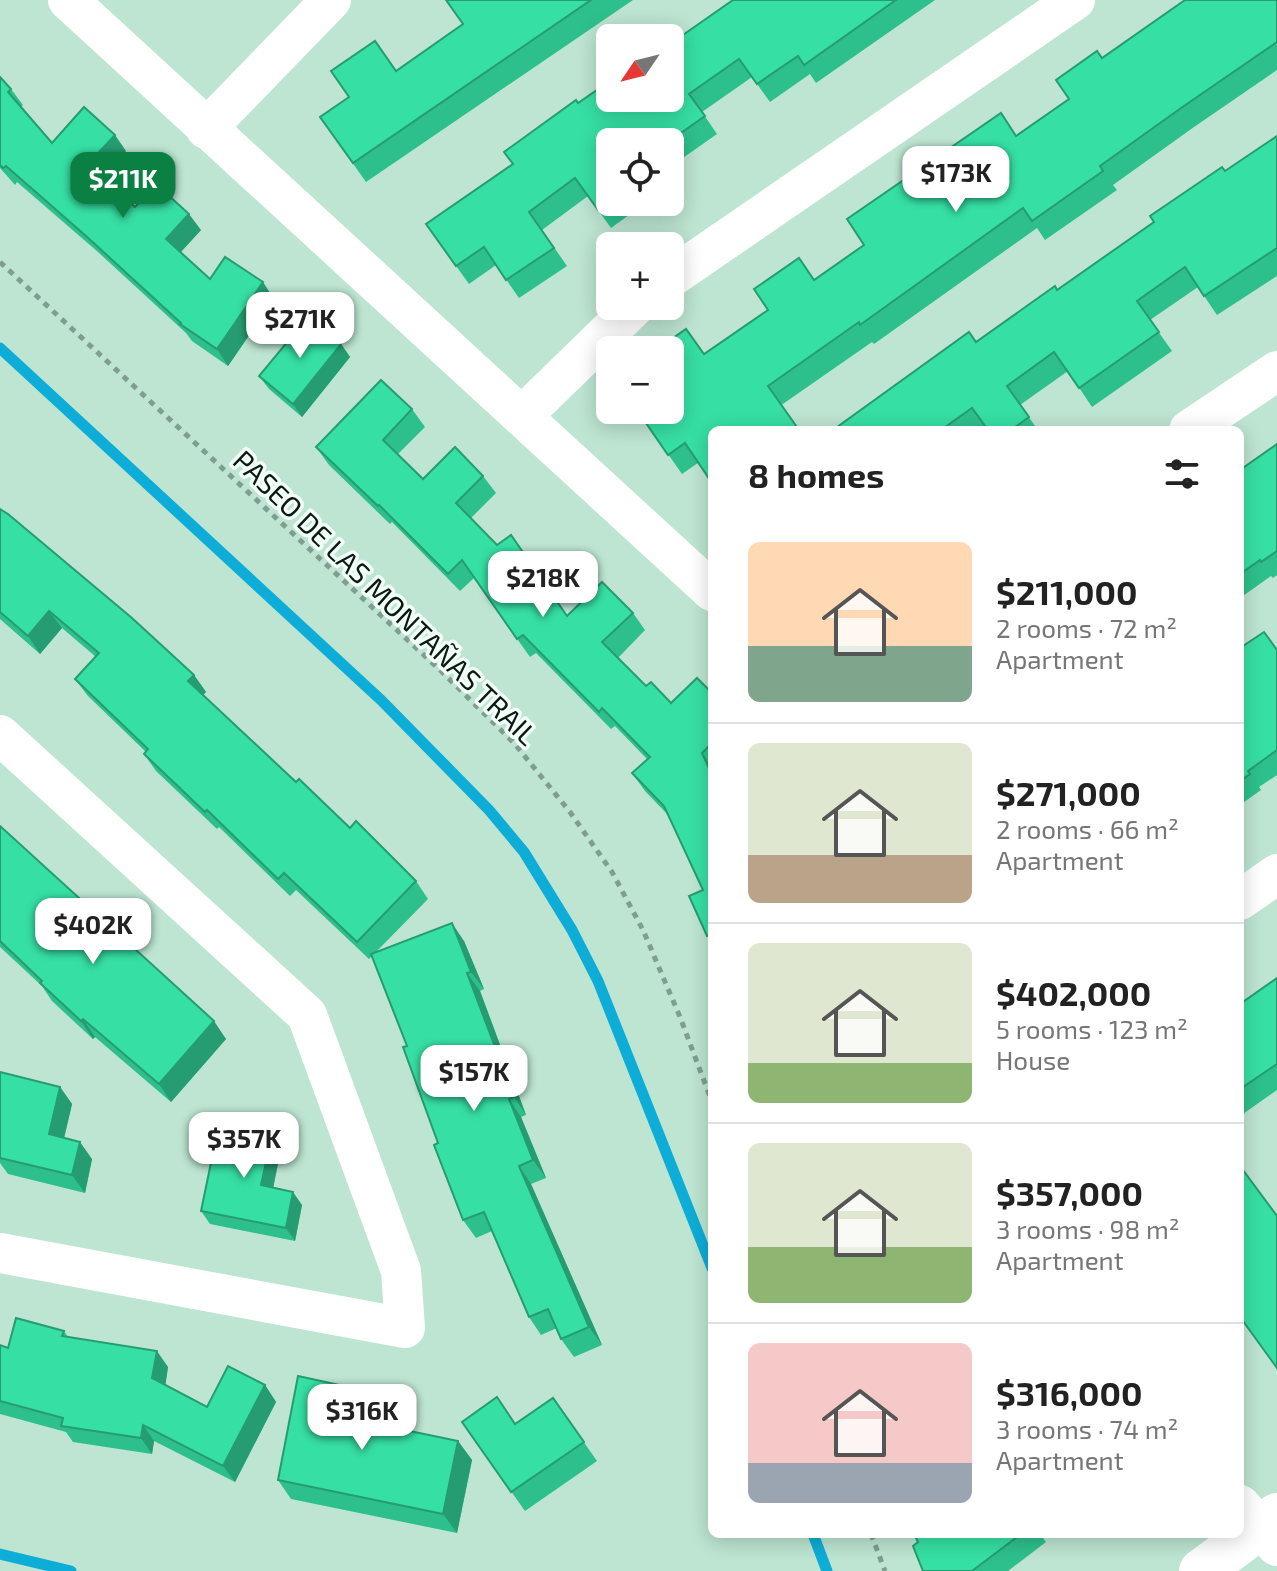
<!DOCTYPE html>
<html lang="en">
<head>
<meta charset="utf-8">
<style>
  :root { --surface:#fff; --page:#f6f6f6; --text:#222; --muted:#767676; --line:#e0e0e0; --accent:#0b8043 }
  body { margin:0; font-family:"Exo 2",sans-serif; background:var(--page); color:var(--text); height:100vh; display:flex; flex-direction:column; font-size:30px; white-space:nowrap }
  * { box-sizing:border-box; margin:0 }
  p { font-size:26px; color:var(--muted) }
  .icon { flex:none; width:44px; height:44px; fill:none; stroke:currentColor; stroke-width:2; stroke-linecap:round; stroke-linejoin:round }
  .map { position:relative; flex:1; overflow:hidden }
  .sheet { position:absolute; left:708px; top:426px; width:536px; height:1112px; display:flex; flex-direction:column; background:var(--surface); border-radius:12px; box-shadow:0 4px 20px #0003 }
  .sheet>* { flex:none }
  .needle { width:52px; rotate:235deg }
  .controls { position:absolute; left:596px; top:24px; display:grid; gap:16px }
  .controls a { display:grid; place-items:center; width:88px; height:88px; border-radius:12px; background:var(--surface); box-shadow:0 4px 20px #0003; font-size:40px }
  .price { position:absolute; translate:-50% -68px; padding:0 18px; border-radius:16px; background:#fff; color:#222; font-size:26px; line-height:52px; filter:drop-shadow(0 2px 4px #0008) }
  .price::after { content:''; position:absolute; left:50%; top:48px; width:24px; height:18px; margin-left:-12px; background:inherit; clip-path:polygon(0 0,100% 0,50% 100%) }
  .price.on { background:var(--accent); color:#fff }
  ul { padding:0; list-style:none }
  li { display:flex; align-items:center; gap:24px; height:200px; padding:0 40px }
  li+li { border-top:2px solid var(--line) }
  li span { display:grid; place-items:center; flex:none; width:224px; height:160px; border-radius:12px; color:#555 }
  li>.icon { margin-inline-start:auto }
  span .icon { width:96px; height:96px; fill:#fffc; stroke-width:1 }
  li b { font-size:34px }
  h2 { display:flex; justify-content:space-between; align-items:center; height:96px; padding:0 40px; font-size:34px }
  .map>svg:first-child { display:block }
  .lines { fill:none; stroke-linecap:round; stroke-linejoin:round }
  .stream { stroke:#0dadd7; stroke-width:11 }
  .path { stroke:#7f9e8f; stroke-width:5; stroke-dasharray:6 6; stroke-linecap:butt }
  .street { stroke:#fff; stroke-width:40 }
  .secondary { stroke:#fff; stroke-width:44 }
  .wall { fill:#2ec08c }
  .shaded-wall { fill:#269c72 }
  .building { fill:#36dfa3; stroke:#269c72; stroke-width:2 }
  .labels { text-anchor:middle; dominant-baseline:central; stroke-width:7; stroke-linejoin:round; paint-order:stroke }
  .street-label { font-size:28px; fill:#0a1913; stroke:#f2fef8 }
</style>
</head>
<body>
<div class="map">
<svg width="1277" height="1571" viewBox="0 0 1277 1571">
  <rect width="100%" height="100%" fill="#bde5d1"/>
  <g class="lines">
    <g class="stream">
      <path d="M 0,348 L 381,700 L 489,810 L 524,852 L 572,930 L 598,981 L 712,1268"/>
      <path d="M 813,1534 L 827,1571"/>
      <path d="M 0,1554 L 71,1571"/>
    </g>
    <g class="path">
      <path d="M 0,262 L 441,671 L 514,743 L 570,812 L 612,872 L 643,930 L 680,1017 L 712,1102"/>
      <path d="M 871,1534 L 885,1571"/>
    </g>
    <g class="street">
      <path d="M 68,0 L 712,591"/>
      <path d="M 206,129 L 331,0"/>
      <path d="M 670,278 L 1075,0"/>
      <path d="M 522,416 L 635,306"/>
      <path d="M 1189,430 L 1277,371"/>
      <path d="M 0,735 L 307,1015 L 401,1271 L 405,1328 L 0,1253"/>
      <path d="M 1240,900 L 1277,874"/>
      <path d="M 1240,1505 L 1277,1546"/>
    </g>
    <path class="secondary" d="M 1201,1571 L 1277,1515"/>
  </g>
  <g class="wall">
    <path d="M 446,0 L 633,0 L 366,182 L 320,117 L 396,71 L 463,24 Z"/>
    <path d="M 733,0 L 935,0 L 816,83 L 810,74 L 770,102 L 752,77 L 702,112 L 717,134 L 670,167 L 670,142 L 610,142 L 610,202 L 647,202 L 611,228 L 588,196 L 542,230 L 567,266 L 519,298 L 496,265 L 469,284 L 426,224 L 513,164 L 578,103 L 610,98 Z"/>
    <path d="M 1277,0 L 1277,70 L 1194,127 L 1113,185 L 1117,190 L 1045,240 L 1037,228 L 874,344 L 872,342 L 682,474 L 637,410 L 704,354 L 814,280 L 1069,99 L 1102,58 Z"/>
    <path d="M 0,77 L 11,89 L 23,105 L 21,107 L 52,143 L 126,151 L 102,177 L 135,207 L 201,230 L 181,252 L 210,279 L 274,299 L 228,366 L 192,341 L 186,333 L 98,252 L 17,182 L 15,185 L 0,168 Z"/>
    <path d="M 1277,136 L 1277,276 L 1217,315 L 1198,287 L 1150,320 L 1172,351 L 1092,407 L 1068,371 L 1020,405 L 1038,430 L 988,430 L 985,427 L 981,430 L 833,430 L 976,342 L 1057,290 L 1225,171 Z"/>
    <path d="M 341,344 L 350,357 L 302,417 L 269,389 L 259,376 Z"/>
    <path d="M 412,409 L 425,427 L 398,454 L 423,479 L 483,476 L 496,493 L 471,518 L 567,616 L 633,613 L 645,630 L 618,658 L 646,686 L 671,703 L 712,693 L 712,943 L 707,936 L 703,890 L 669,816 L 645,791 L 632,773 L 647,759 L 615,726 L 611,729 L 536,653 L 530,657 L 474,578 L 460,591 L 392,522 L 390,524 L 329,465 L 316,447 Z"/>
    <path d="M 1277,444 L 1277,575 L 1273,578 L 1271,576 L 1240,598 L 1240,470 Z"/>
    <path d="M 0,509 L 194,675 L 206,692 L 203,695 L 296,782 L 416,881 L 428,899 L 376,952 L 464,941 L 484,989 L 480,991 L 526,1115 L 521,1117 L 546,1178 L 531,1184 L 602,1345 L 574,1357 L 561,1339 L 557,1328 L 541,1335 L 529,1317 L 492,1231 L 476,1238 L 463,1220 L 407,1046 L 372,956 L 369,959 L 296,890 L 290,896 L 219,827 L 217,829 L 156,771 L 144,754 L 146,752 L 88,696 L 75,679 L 96,657 L 62,628 L 40,654 L 0,619 Z"/>
    <path d="M 1240,648 L 1277,650 L 1277,775 L 1259,787 L 1261,790 L 1240,805 Z"/>
    <path d="M 0,826 L 226,1039 L 171,1102 L 95,1037 L 93,1039 L 52,1001 L 42,986 L 0,947 Z"/>
    <path d="M 1277,978 L 1277,1090 L 1240,1116 L 1240,1004 Z"/>
    <path d="M 0,1072 L 60,1087 L 72,1104 L 64,1138 L 92,1159 L 85,1193 L 8,1174 L 0,1163 Z"/>
    <path d="M 272,1135 L 281,1149 L 273,1188 L 302,1205 L 295,1241 L 210,1224 L 201,1211 Z"/>
    <path d="M 64,1331 L 68,1337 L 168,1367 L 165,1385 L 207,1407 L 265,1385 L 276,1402 L 235,1482 L 154,1441 L 152,1454 L 73,1442 L 66,1432 L 0,1414 L 0,1345 L 8,1348 Z"/>
    <path d="M 553,1398 L 597,1461 L 525,1511 L 462,1422 L 515,1424 Z"/>
    <path d="M 371,1408 L 368,1422 L 458,1441 L 472,1460 L 457,1533 L 291,1499 L 278,1480 Z"/>
    <path d="M 914,1534 L 1040,1534 L 1046,1542 L 1008,1571 L 923,1571 L 918,1542 Z"/>
  </g>
  <g class="shaded-wall">
    <path d="M 115,135 L 126,151 L 99,181 L 88,164 Z"/>
    <path d="M 189,214 L 201,230 L 178,255 L 166,239 Z"/>
    <path d="M 263,282 L 274,299 L 228,366 L 217,349 Z"/>
    <path d="M 341,344 L 350,357 L 302,417 L 293,404 Z"/>
    <path d="M 49,611 L 62,628 L 40,654 L 28,636 Z"/>
    <path d="M 194,675 L 206,692 L 200,698 L 188,681 Z"/>
    <path d="M 702,753 L 712,767 L 712,775 Z"/>
    <path d="M 452,923 L 464,941 L 484,989 L 471,972 Z"/>
    <path d="M 467,973 L 480,991 L 526,1115 L 514,1097 Z"/>
    <path d="M 83,1019 L 95,1037 L 93,1039 L 81,1021 Z"/>
    <path d="M 214,1021 L 226,1039 L 171,1102 L 159,1084 Z"/>
    <path d="M 60,1087 L 72,1104 L 61,1151 L 49,1134 Z"/>
    <path d="M 509,1099 L 521,1117 L 546,1178 L 533,1160 Z"/>
    <path d="M 272,1135 L 281,1149 L 271,1198 L 261,1185 Z"/>
    <path d="M 80,1142 L 92,1159 L 85,1193 L 72,1175 Z"/>
    <path d="M 519,1166 L 531,1184 L 602,1345 L 589,1327 Z"/>
    <path d="M 293,1192 L 302,1205 L 295,1241 L 286,1228 Z"/>
    <path d="M 157,1351 L 168,1367 L 164,1395 L 152,1378 Z"/>
    <path d="M 265,1385 L 276,1402 L 235,1482 L 223,1466 Z"/>
    <path d="M 358,1389 L 371,1408 L 365,1438 L 352,1419 Z"/>
    <path d="M 143,1425 L 154,1441 L 152,1454 L 141,1438 Z"/>
    <path d="M 458,1441 L 472,1460 L 457,1533 L 443,1514 Z"/>
  </g>
  <g class="building">
    <path d="M 446,0 L 591,0 L 353,163 L 320,117 L 349,97 L 331,71 L 375,41 L 396,71 L 463,24 Z"/>
    <path d="M 733,0 L 896,0 L 804,65 L 798,56 L 757,84 L 739,59 L 689,94 L 705,116 L 668,142 L 610,142 L 610,202 L 598,210 L 575,178 L 529,212 L 554,248 L 506,280 L 484,247 L 456,266 L 426,224 L 513,164 L 504,152 L 576,100 L 578,103 L 610,81 L 610,98 L 670,98 L 670,44 Z"/>
    <path d="M 1185,0 L 1277,0 L 1277,42 L 1181,108 L 1100,166 L 1103,171 L 1032,221 L 1023,208 L 860,325 L 859,322 L 768,386 L 799,430 L 712,430 L 712,483 L 685,443 L 668,455 L 637,410 L 670,410 L 670,350 L 656,350 L 686,329 L 704,354 L 768,310 L 754,289 L 799,258 L 814,280 L 864,245 L 847,219 L 1001,113 L 1016,136 L 1069,99 L 1056,80 L 1097,51 L 1102,58 Z"/>
    <path d="M 0,77 L 11,89 L 8,92 L 52,143 L 84,107 L 115,135 L 88,164 L 135,207 L 156,184 L 189,214 L 166,239 L 210,279 L 225,257 L 263,282 L 217,349 L 180,324 L 181,323 L 86,236 L 6,166 L 3,168 L 0,165 Z"/>
    <path d="M 1277,136 L 1277,248 L 1204,296 L 1185,267 L 1137,301 L 1159,332 L 1079,388 L 1054,352 L 1007,386 L 1029,417 L 1011,430 L 988,430 L 972,408 L 941,430 L 833,430 L 969,332 L 976,342 L 1055,286 L 1057,290 L 1154,222 L 1150,216 L 1222,167 L 1225,171 Z"/>
    <path d="M 308,317 L 341,344 L 293,404 L 259,376 Z"/>
    <path d="M 381,380 L 412,409 L 383,440 L 423,479 L 455,447 L 483,476 L 456,503 L 497,545 L 511,535 L 567,616 L 602,582 L 633,613 L 602,642 L 646,686 L 651,682 L 671,703 L 697,678 L 712,693 L 712,743 L 702,753 L 712,775 L 712,934 L 707,936 L 689,896 L 703,890 L 664,806 L 632,773 L 650,757 L 602,708 L 599,712 L 523,635 L 517,639 L 462,560 L 448,574 L 379,505 L 378,506 L 316,447 Z"/>
    <path d="M 1277,444 L 1277,551 L 1261,562 L 1260,560 L 1240,574 L 1240,470 Z"/>
    <path d="M 0,509 L 8,514 L 132,618 L 194,675 L 188,681 L 296,782 L 299,779 L 350,828 L 356,821 L 416,881 L 357,942 L 284,873 L 278,879 L 207,810 L 205,812 L 144,754 L 148,749 L 75,679 L 99,653 L 49,611 L 28,636 L 0,612 Z"/>
    <path d="M 1264,632 L 1277,650 L 1277,750 L 1248,771 L 1250,774 L 1240,781 L 1240,648 Z"/>
    <path d="M 0,826 L 214,1021 L 159,1084 L 83,1019 L 81,1021 L 40,983 L 42,981 L 0,941 Z"/>
    <path d="M 452,923 L 471,972 L 467,973 L 514,1097 L 509,1099 L 533,1160 L 519,1166 L 589,1327 L 561,1339 L 548,1309 L 529,1317 L 484,1212 L 463,1220 L 434,1145 L 438,1143 L 403,1047 L 407,1046 L 371,954 Z"/>
    <path d="M 1277,978 L 1277,1064 L 1240,1089 L 1240,1004 Z"/>
    <path d="M 0,1072 L 60,1087 L 49,1134 L 80,1142 L 72,1175 L 0,1158 Z"/>
    <path d="M 219,1124 L 272,1135 L 261,1185 L 293,1192 L 286,1228 L 201,1211 Z"/>
    <path d="M 1240,1166 L 1277,1216 L 1277,1368 L 1240,1317 Z"/>
    <path d="M 16,1318 L 64,1331 L 62,1336 L 157,1351 L 152,1378 L 207,1407 L 228,1366 L 265,1385 L 223,1466 L 143,1425 L 141,1438 L 61,1426 L 63,1418 L 0,1401 L 0,1345 L 8,1348 Z"/>
    <path d="M 298,1376 L 358,1389 L 352,1419 L 458,1441 L 443,1514 L 278,1480 Z"/>
    <path d="M 497,1397 L 515,1424 L 553,1398 L 584,1442 L 511,1492 L 462,1422 Z"/>
    <path d="M 914,1534 L 1021,1534 L 972,1571 L 923,1571 L 913,1546 L 918,1542 Z"/>
  </g>
  <g class="labels">
    <g class="street-label">
      <text transform="translate(386 597) rotate(44)">PASEO DE LAS MONTAÑAS TRAIL</text>
    </g>
  </g>
</svg>
<div class="controls">
<a><svg class="needle" viewBox="-14 -14 28 28"><path d="M0-13l5 13h-10z" fill="#e53935"/><path d="M0 13l5-13h-10z" fill="#767676"/></svg></a>
<a><svg class="icon" aria-label="locate" viewBox="0 0 24 24"><circle cx="12" cy="12" r="6"/><path d="M12 2v4M12 18v4M2 12h4M18 12h4"/></svg></a>
<a>+</a>
<a>−</a>
</div>
<b class="price" style="left:956px;top:214px">$173K</b>
<b class="price on" style="left:123px;top:220px">$211K</b>
<b class="price" style="left:300px;top:360px">$271K</b>
<b class="price" style="left:543px;top:619px">$218K</b>
<b class="price" style="left:93px;top:966px">$402K</b>
<b class="price" style="left:474px;top:1113px">$157K</b>
<b class="price" style="left:244px;top:1180px">$357K</b>
<b class="price" style="left:362px;top:1452px">$316K</b>
<section class="sheet">
<h2>8 homes<svg class="icon" aria-label="filters" viewBox="0 0 24 24"><path d="M4 7h16M4 17h16"/><circle cx="9" cy="7" r="2"/><circle cx="15" cy="17" r="2"/></svg></h2>
<ul>
<li><span style="background:linear-gradient(#ffd9b3 65%,#7fa58c 0)"><svg class="icon" aria-label="home" viewBox="0 0 24 24"><path d="M3 11l9-7 9 7M6 9v11h12V9"/></svg></span><div><b>$211,000</b><p>2 rooms · 72 m²</p><p>Apartment</p></div></li>
<li><span style="background:linear-gradient(#dfe7d0 70%,#b9a48a 0)"><svg class="icon" aria-label="home" viewBox="0 0 24 24"><path d="M3 11l9-7 9 7M6 9v11h12V9"/></svg></span><div><b>$271,000</b><p>2 rooms · 66 m²</p><p>Apartment</p></div></li>
<li><span style="background:linear-gradient(#dfe7d0 75%,#8fb573 0)"><svg class="icon" aria-label="home" viewBox="0 0 24 24"><path d="M3 11l9-7 9 7M6 9v11h12V9"/></svg></span><div><b>$402,000</b><p>5 rooms · 123 m²</p><p>House</p></div></li>
<li><span style="background:linear-gradient(#dfe7d0 65%,#8fb573 0)"><svg class="icon" aria-label="home" viewBox="0 0 24 24"><path d="M3 11l9-7 9 7M6 9v11h12V9"/></svg></span><div><b>$357,000</b><p>3 rooms · 98 m²</p><p>Apartment</p></div></li>
<li><span style="background:linear-gradient(#f6c9c9 75%,#9aa5b1 0)"><svg class="icon" aria-label="home" viewBox="0 0 24 24"><path d="M3 11l9-7 9 7M6 9v11h12V9"/></svg></span><div><b>$316,000</b><p>3 rooms · 74 m²</p><p>Apartment</p></div></li>
</ul>
</section>
</div>
</body>
</html>
